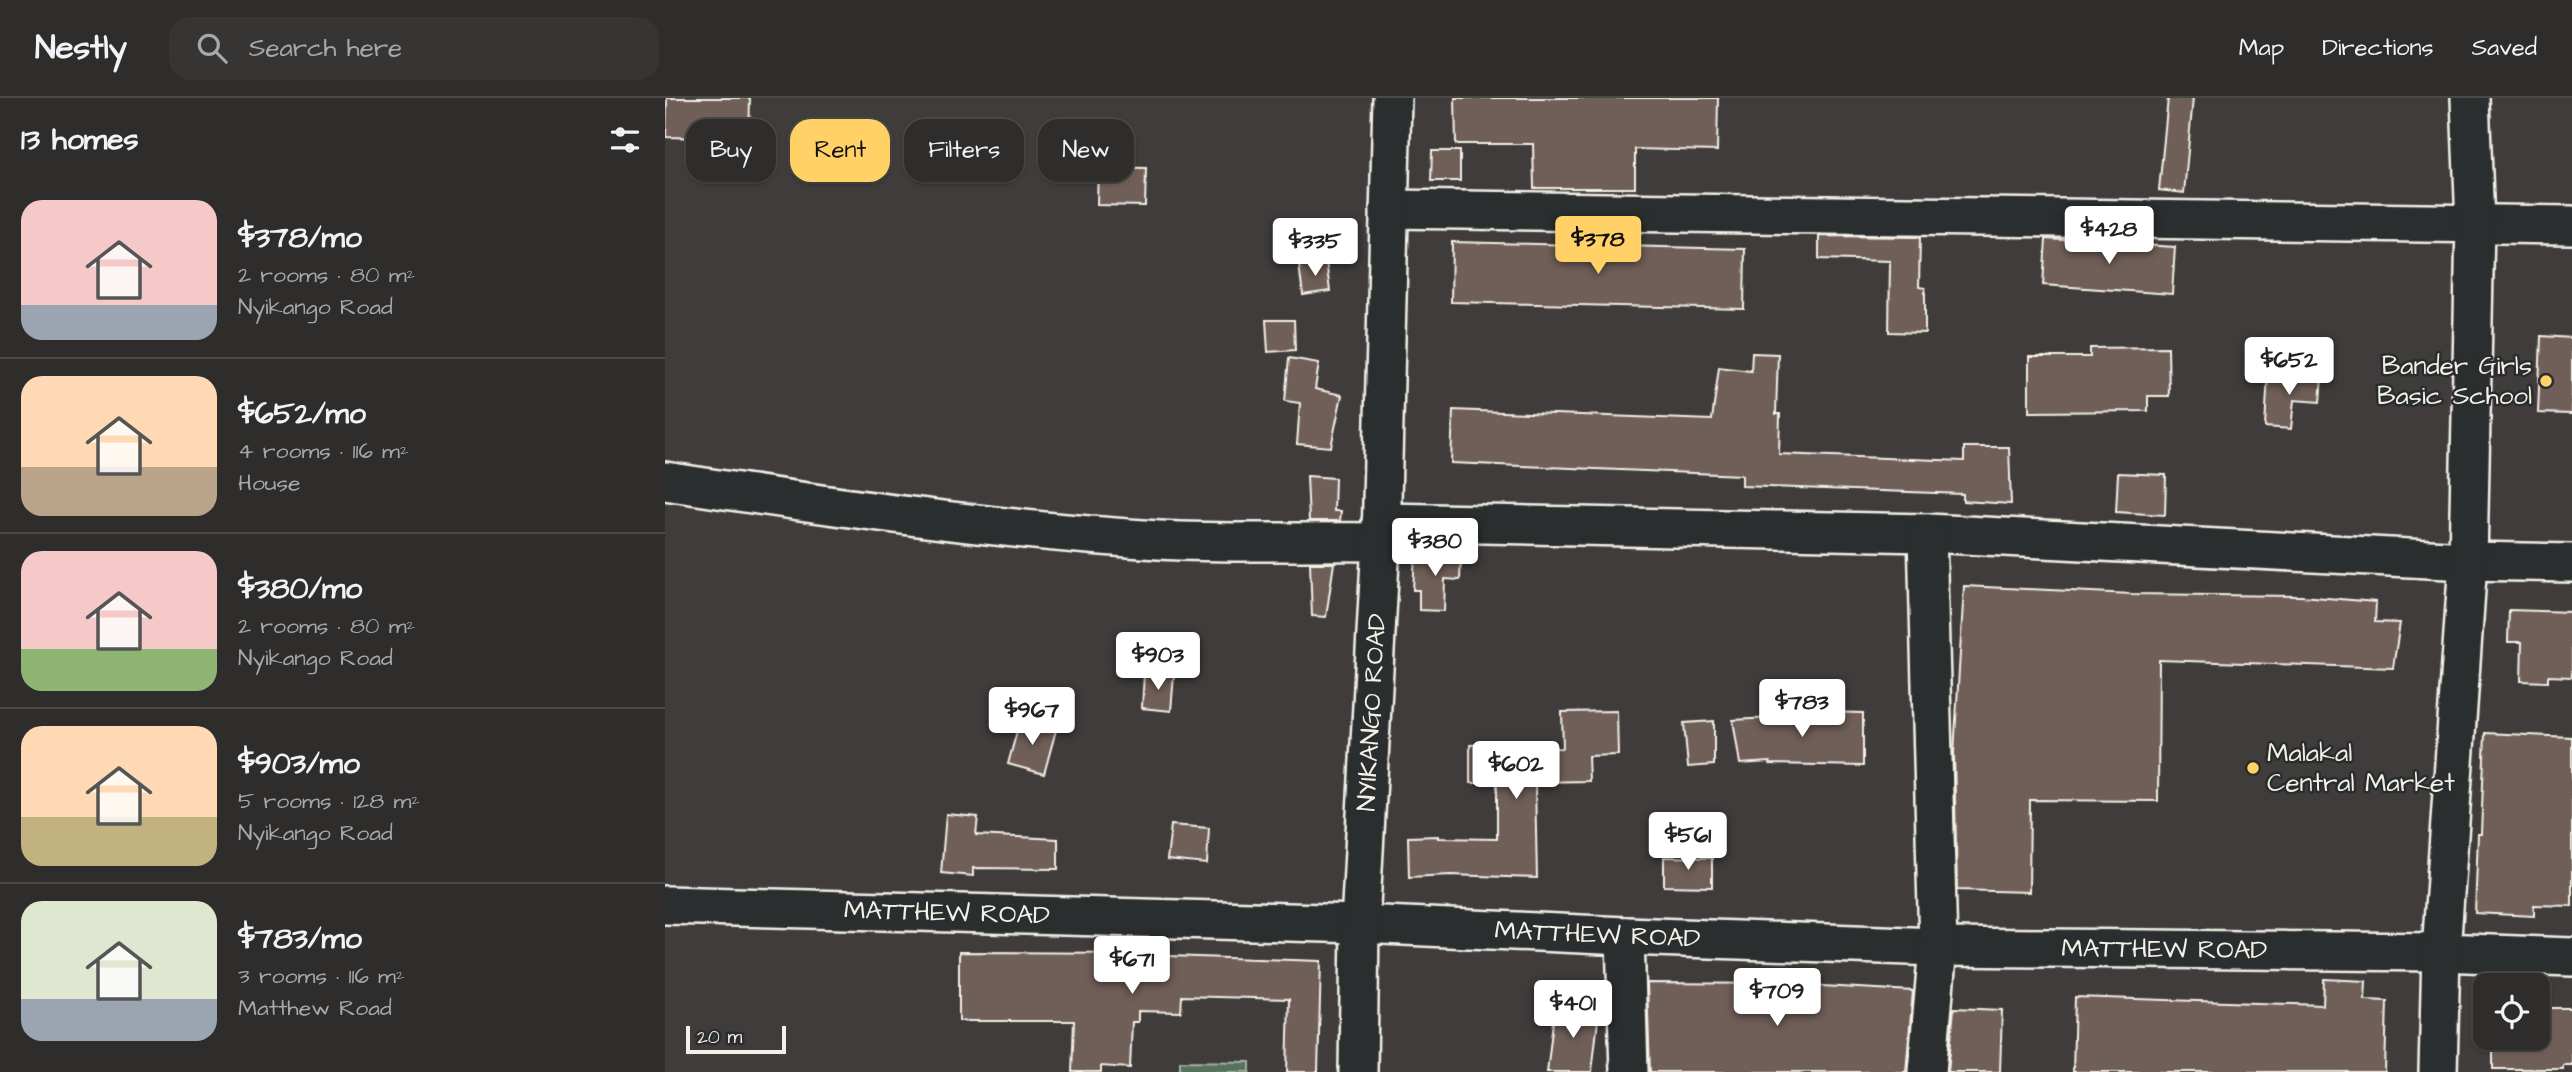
<!DOCTYPE html>
<html lang="en">
<head>
<meta charset="utf-8">
<style>
  :root { --surface:#2f2d2c; --page:#373534; --text:#f1f3f6; --muted:#a7a8a9; --line:#4a4948; --accent:#ffd166 }
  body { margin:0; font-family:"Architects Daughter",sans-serif; background:var(--page); color:var(--text); height:100vh; display:flex; flex-direction:column; font-size:26px; white-space:nowrap }
  * { box-sizing:border-box; margin:0 }
  p { font-size:23px; color:var(--muted) }
  .icon { flex:none; width:38px; height:38px; fill:none; stroke:currentColor; stroke-width:2; stroke-linecap:round; stroke-linejoin:round }
  .map { position:relative; flex:1; overflow:hidden }
  .details { display:flex; flex-direction:column; background:var(--surface); width:665px }
  .details>* { flex:none }
  .hud { position:absolute; left:21px; top:21px; width:665px; height:63px; display:flex; gap:14px }
  .fabs { position:absolute; left:1808px; top:875px; display:grid; gap:14px }
  .fabs a { display:grid; place-items:center; width:77px; height:77px; border-radius:14px; background:var(--surface); box-shadow:0 2px 5px #0004,0 0 0 2px var(--line); font-size:35px }
  .scale { position:absolute; left:21px; bottom:18px; width:100px; box-sizing:border-box; padding-left:7px; border:4px solid #f4f1e8; border-top:0; font-size:19px; line-height:24px; white-space:nowrap; color:#f4f1e8; -webkit-text-stroke:5px #2a2d2e; paint-order:stroke }
  .price { position:absolute; translate:-50% -60px; padding:0 16px; border-radius:7px; background:#fff; color:#222; font-size:23px; line-height:46px; filter:drop-shadow(0 2px 4px #0008) }
  .price::after { content:''; position:absolute; left:50%; top:42px; width:21px; height:16px; margin-left:-10px; background:inherit; clip-path:polygon(0 0,100% 0,50% 100%) }
  .price.selected { background:var(--accent); color:#111 }
  ul { padding:0; list-style:none }
  li { display:flex; align-items:center; gap:21px; height:175px; padding:0 21px }
  li+li { border-top:2px solid var(--line) }
  li span { display:grid; place-items:center; flex:none; width:196px; height:140px; border-radius:21px; color:#555 }
  li>.icon { margin-inline-start:auto }
  span .icon { width:84px; height:84px; fill:#fffc; stroke-width:1 }
  li b { font-size:30px }
  h2 { display:flex; justify-content:space-between; align-items:center; height:84px; padding:0 21px; font-size:30px }
  .chip { padding:0 24px; border-radius:21px; background:var(--surface); box-shadow:0 2px 5px #0004,0 0 0 2px var(--line); font-size:24px; line-height:63px }
  .chip.selected { background:var(--accent); color:#111 }
  header { display:flex; align-items:center; gap:42px; box-sizing:border-box; height:98px; padding:0 35px; background:var(--surface); border-bottom:2px solid var(--line) }
  header strong { font-size:33px }
  nav { display:flex; gap:38px; margin-inline-start:auto; font-size:24px }
  .search { width:490px; height:63px; background:var(--page); display:flex; align-items:center; gap:18px; box-sizing:border-box; padding:0 24px; border-radius:21px; color:var(--muted); font-size:26px }
  main { display:flex; flex:1; min-height:0 }
  .map>svg:first-child { display:block }
  .green { fill:#59715e; stroke:#a6b1a3; stroke-width:2 }
  .building { fill:#705e58; stroke:#f4f1e8; stroke-width:2 }
  .lines { fill:none; stroke-linecap:round; stroke-linejoin:round }
  .minor-casing { stroke:#f4f1e8; stroke-width:42 }
  .minor { stroke:#2a2d2e; stroke-width:37 }
  .poi-dot { fill:#ffd166; stroke:#2a2d2e; stroke-width:2.5 }
  .labels { text-anchor:middle; dominant-baseline:central; stroke-width:5; stroke-linejoin:round; paint-order:stroke }
  .poi-label { font-size:26px; fill:#f4f1e8; stroke:#2a2d2e; text-anchor:end }
  .street-label { font-size:26px; fill:#f4f1e8; stroke:#2a2d2e }
</style>
</head>
<body>
<header>
<strong>Nestly</strong>
<div class="search"><svg class="icon" aria-label="search" viewBox="0 0 24 24"><circle cx="10" cy="10" r="6"/><path d="M15 15l6 6"/></svg>Search here</div>
<nav><a>Map</a><a>Directions</a><a>Saved</a></nav>
</header>
<main>
<section class="details">
<h2>13 homes<svg class="icon" aria-label="filters" viewBox="0 0 24 24"><path d="M4 7h16M4 17h16"/><circle cx="9" cy="7" r="2"/><circle cx="15" cy="17" r="2"/></svg></h2>
<ul>
<li><span style="background:linear-gradient(#f6c9c9 75%,#9aa5b1 0)"><svg class="icon" aria-label="home" viewBox="0 0 24 24"><path d="M3 11l9-7 9 7M6 9v11h12V9"/></svg></span><div><b>$378/mo</b><p>2 rooms · 80 m²</p><p>Nyikango Road</p></div></li>
<li><span style="background:linear-gradient(#ffd9b3 65%,#b9a48a 0)"><svg class="icon" aria-label="home" viewBox="0 0 24 24"><path d="M3 11l9-7 9 7M6 9v11h12V9"/></svg></span><div><b>$652/mo</b><p>4 rooms · 116 m²</p><p>House</p></div></li>
<li><span style="background:linear-gradient(#f6c9c9 70%,#8fb573 0)"><svg class="icon" aria-label="home" viewBox="0 0 24 24"><path d="M3 11l9-7 9 7M6 9v11h12V9"/></svg></span><div><b>$380/mo</b><p>2 rooms · 80 m²</p><p>Nyikango Road</p></div></li>
<li><span style="background:linear-gradient(#ffd9b3 65%,#c2b280 0)"><svg class="icon" aria-label="home" viewBox="0 0 24 24"><path d="M3 11l9-7 9 7M6 9v11h12V9"/></svg></span><div><b>$903/mo</b><p>5 rooms · 128 m²</p><p>Nyikango Road</p></div></li>
<li><span style="background:linear-gradient(#dfe7d0 70%,#9aa5b1 0)"><svg class="icon" aria-label="home" viewBox="0 0 24 24"><path d="M3 11l9-7 9 7M6 9v11h12V9"/></svg></span><div><b>$783/mo</b><p>3 rooms · 116 m²</p><p>Matthew Road</p></div></li>
</ul>
</section>
<div class="map">
<svg width="1907" height="974" viewBox="0 0 1907 974">
  <rect width="100%" height="100%" fill="#3f3c3b"/>
  <filter id="ink" filterUnits="userSpaceOnUse"><feTurbulence type="fractalNoise" baseFrequency=".0143" numOctaves="2"/><feDisplacementMap in="SourceGraphic" scale="14" xChannelSelector="R" yChannelSelector="G"/><feConvolveMatrix kernelMatrix="1 2 1 2 8 2 1 2 1" color-interpolation-filters="sRGB"/></filter>
  <g filter="url(#ink)">
    <path class="green" d="M 515,963 L 585,964 L 585,974 L 515,974 Z"/>
    <g class="building">
      <path d="M 2,0 L 85,0 L 84,41 L 1,39 Z"/>
      <path d="M 790,0 L 1053,0 L 1052,53 L 970,51 L 970,90 L 869,90 L 868,46 L 791,46 Z"/>
      <path d="M 1503,0 L 1528,0 L 1519,95 L 1494,92 Z"/>
      <path d="M 767,53 L 795,53 L 795,83 L 766,83 Z"/>
      <path d="M 433,69 L 481,70 L 480,108 L 432,107 Z"/>
      <path d="M 1154,138 L 1255,139 L 1254,189 L 1260,190 L 1260,235 L 1224,234 L 1225,163 L 1154,161 Z"/>
      <path d="M 1381,141 L 1510,149 L 1507,196 L 1378,187 Z"/>
      <path d="M 787,144 L 1080,151 L 1079,211 L 786,204 Z"/>
      <path d="M 661,163 L 665,193 L 638,197 L 634,167 Z"/>
      <path d="M 601,222 L 629,222 L 630,252 L 603,254 Z"/>
      <path d="M 1876,238 L 1907,240 L 1907,316 L 1873,315 Z"/>
      <path d="M 1503,249 L 1504,298 L 1483,298 L 1483,313 L 1364,314 L 1364,259 L 1425,259 L 1425,250 Z"/>
      <path d="M 1087,255 L 1113,256 L 1111,316 L 1115,316 L 1114,356 L 1299,363 L 1299,349 L 1344,349 L 1346,406 L 1298,403 L 1298,396 L 1077,388 L 1077,377 L 786,365 L 788,312 L 1047,322 L 1054,269 L 1086,273 Z"/>
      <path d="M 624,260 L 654,265 L 650,291 L 677,297 L 666,349 L 632,346 L 635,305 L 620,303 Z"/>
      <path d="M 1603,275 L 1657,279 L 1655,304 L 1629,302 L 1626,331 L 1600,329 Z"/>
      <path d="M 1453,375 L 1501,377 L 1500,417 L 1451,414 Z"/>
      <path d="M 642,378 L 670,380 L 669,413 L 676,413 L 675,423 L 644,423 Z"/>
      <path d="M 750,455 L 796,456 L 795,482 L 780,481 L 779,513 L 754,512 L 754,492 L 748,492 Z"/>
      <path d="M 645,465 L 669,465 L 661,519 L 647,518 Z"/>
      <path d="M 1299,488 L 1467,496 L 1636,498 L 1711,504 L 1710,524 L 1735,525 L 1728,570 L 1494,562 L 1493,703 L 1365,702 L 1364,794 L 1292,792 L 1289,655 Z"/>
      <path d="M 1844,512 L 1907,514 L 1907,579 L 1883,578 L 1883,584 L 1856,583 L 1857,544 L 1843,544 Z"/>
      <path d="M 479,575 L 509,577 L 506,613 L 477,610 Z"/>
      <path d="M 952,613 L 953,657 L 923,658 L 924,683 L 870,684 L 872,780 L 786,777 L 744,779 L 743,739 L 773,738 L 773,740 L 832,741 L 832,685 L 805,685 L 805,647 L 830,646 L 831,652 L 898,650 L 897,614 Z"/>
      <path d="M 1105,613 L 1198,615 L 1198,668 L 1105,666 L 1105,664 L 1075,666 L 1068,622 L 1105,620 Z"/>
      <path d="M 355,622 L 391,632 L 379,676 L 343,666 Z"/>
      <path d="M 1049,623 L 1049,667 L 1023,669 L 1019,625 Z"/>
      <path d="M 1820,635 L 1907,639 L 1907,808 L 1869,807 L 1869,818 L 1810,815 L 1813,736 L 1816,736 Z"/>
      <path d="M 281,716 L 313,719 L 311,737 L 393,741 L 393,771 L 308,770 L 308,778 L 276,775 Z"/>
      <path d="M 506,727 L 544,730 L 542,766 L 502,762 Z"/>
      <path d="M 999,759 L 1047,760 L 1047,789 L 999,788 Z"/>
      <path d="M 294,854 L 474,855 L 474,857 L 656,863 L 653,974 L 622,974 L 624,901 L 517,898 L 516,914 L 473,913 L 473,924 L 467,924 L 465,970 L 436,968 L 436,974 L 407,974 L 409,923 L 294,923 Z"/>
      <path d="M 1659,881 L 1701,883 L 1700,902 L 1722,903 L 1720,974 L 1408,974 L 1410,899 L 1658,907 Z"/>
      <path d="M 982,885 L 1120,886 L 1248,893 L 1241,974 L 985,974 Z"/>
      <path d="M 890,907 L 934,913 L 927,974 L 882,974 Z"/>
      <path d="M 1289,910 L 1337,912 L 1335,974 L 1283,974 Z"/>
      <path d="M 1872,910 L 1907,910 L 1907,967 L 1898,967 L 1898,971 L 1828,971 L 1828,940 L 1872,940 Z"/>
    </g>
    <g class="lines">
      <g class="minor-casing">
        <g id="minor">
          <path d="M 724,111 L 1907,127"/>
          <path d="M 0,383 C 164,408 328,432 494,442 C 567,446 642,443 716,444"/>
          <path d="M 716,424 L 1262,435 L 1803,463 L 1907,465"/>
          <path id="s1" d="M 0,807 L 695,826 L 960,838 L 1273,849 L 1776,854 L 1907,859"/>
          <path d="M 960,838 L 964,974"/>
          <path id="s2" d="M 693,974 L 695,826 L 716,444 L 727,0"/>
          <path d="M 1262,974 L 1273,849 L 1262,435"/>
          <path d="M 1773,974 L 1776,854 L 1803,463 L 1810,126 L 1805,0"/>
        </g>
      </g>
      <use href="#minor" class="minor"/>
    </g>
  </g>
  <g class="poi-dot">
    <circle cx="1881" cy="283" r="7"/>
    <circle cx="1588" cy="670" r="7"/>
  </g>
  <g class="labels">
    <g class="poi-label">
      <text x="1867" y="268">Bander Girls<tspan x="1867" dy="30">Basic School</tspan></text>
      <text x="1602" y="655" text-anchor="start">Malakal<tspan x="1602" dy="30">Central Market</tspan></text>
    </g>
    <g class="street-label">
      <text stroke="none"><textPath href="#s2" startOffset="360">NYIKANGO ROAD</textPath></text>
      <text stroke="none"><textPath href="#s1" startOffset="282">MATTHEW ROAD</textPath></text>
      <text stroke="none"><textPath href="#s1" startOffset="933">MATTHEW ROAD</textPath></text>
      <text stroke="none"><textPath href="#s1" startOffset="1500">MATTHEW ROAD</textPath></text>
    </g>
  </g>
</svg>
<div class="fabs">
<a><svg class="icon" aria-label="locate" viewBox="0 0 24 24"><circle cx="12" cy="12" r="6"/><path d="M12 2v4M12 18v4M2 12h4M18 12h4"/></svg></a>
</div>
<div class="scale">20 m</div>
<b class="price" style="left:1444px;top:168px">$428</b>
<b class="price selected" style="left:933px;top:178px">$378</b>
<b class="price" style="left:650px;top:180px">$335</b>
<b class="price" style="left:1624px;top:299px">$652</b>
<b class="price" style="left:770px;top:480px">$380</b>
<b class="price" style="left:493px;top:594px">$903</b>
<b class="price" style="left:1137px;top:641px">$783</b>
<b class="price" style="left:367px;top:649px">$967</b>
<b class="price" style="left:851px;top:703px">$602</b>
<b class="price" style="left:1023px;top:774px">$561</b>
<b class="price" style="left:467px;top:898px">$671</b>
<b class="price" style="left:1112px;top:930px">$709</b>
<b class="price" style="left:908px;top:942px">$401</b>
<div class="hud">
<a class="chip">Buy</a>
<a class="chip selected">Rent</a>
<a class="chip">Filters</a>
<a class="chip">New</a>
</div>
</div>
</main>
</body>
</html>
